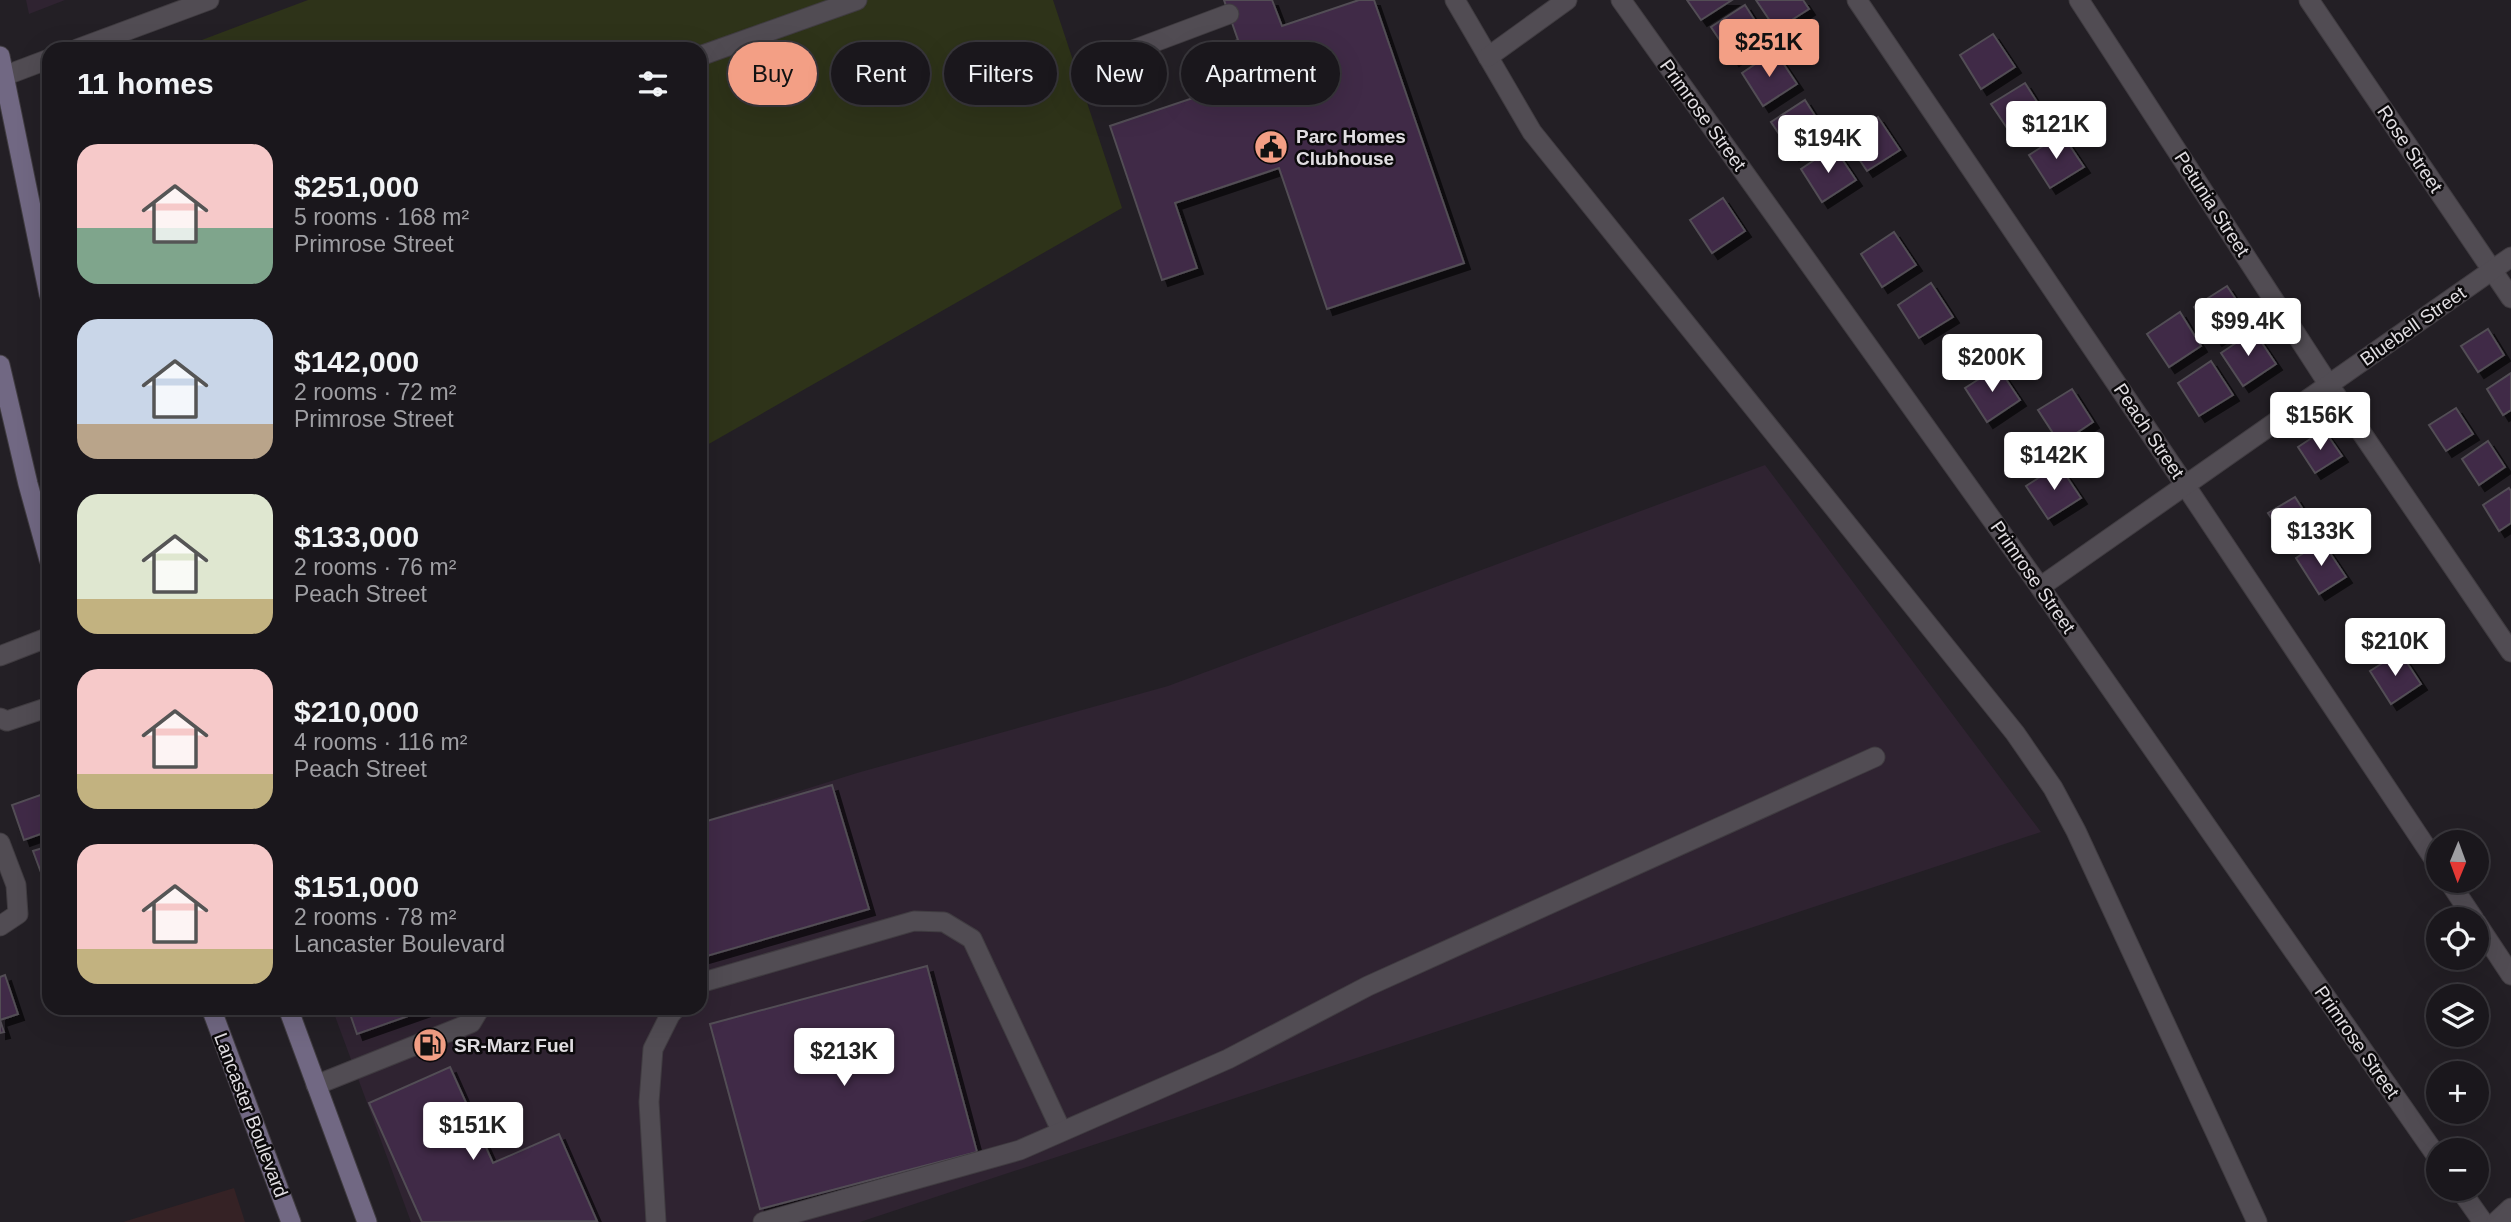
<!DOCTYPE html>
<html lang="en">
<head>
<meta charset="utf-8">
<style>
  :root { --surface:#1a171c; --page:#232025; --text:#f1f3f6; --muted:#9f9fa3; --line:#38363b; --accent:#f39f85 }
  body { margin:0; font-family:Arial,sans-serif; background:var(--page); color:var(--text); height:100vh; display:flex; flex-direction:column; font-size:26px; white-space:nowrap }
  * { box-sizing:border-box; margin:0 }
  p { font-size:23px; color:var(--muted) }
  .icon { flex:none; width:38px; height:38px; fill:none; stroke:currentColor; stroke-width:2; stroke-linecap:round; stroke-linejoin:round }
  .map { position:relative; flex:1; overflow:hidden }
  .drawer { position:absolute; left:42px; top:42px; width:665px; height:973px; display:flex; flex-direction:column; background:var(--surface); border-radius:21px; box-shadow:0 7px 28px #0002,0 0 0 2px var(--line) }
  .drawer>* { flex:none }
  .hud { position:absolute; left:728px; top:42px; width:665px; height:63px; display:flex; gap:14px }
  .needle { width:46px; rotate:181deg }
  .buttons { position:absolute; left:2426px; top:830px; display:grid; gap:14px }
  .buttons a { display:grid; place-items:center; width:63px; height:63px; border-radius:50%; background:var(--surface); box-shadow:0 7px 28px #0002,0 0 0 2px var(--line); font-size:35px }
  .price { position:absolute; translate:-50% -60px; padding:0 16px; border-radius:7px; background:#fff; color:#222; font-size:23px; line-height:46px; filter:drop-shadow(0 2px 4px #0008) }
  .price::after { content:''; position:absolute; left:50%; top:42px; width:21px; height:16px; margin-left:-10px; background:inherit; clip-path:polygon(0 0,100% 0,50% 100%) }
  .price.active { background:var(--accent); color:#111 }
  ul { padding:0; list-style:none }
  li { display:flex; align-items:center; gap:21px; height:175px; padding:0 35px }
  li span { display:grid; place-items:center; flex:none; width:196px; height:140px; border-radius:21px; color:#555 }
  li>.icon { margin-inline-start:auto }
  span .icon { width:84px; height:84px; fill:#fffc; stroke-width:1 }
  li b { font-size:30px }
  h2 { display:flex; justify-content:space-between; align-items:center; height:84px; padding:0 35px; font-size:30px }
  .chip { padding:0 24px; border-radius:32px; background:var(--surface); box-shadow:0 7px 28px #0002,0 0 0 2px var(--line); font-size:24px; line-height:63px }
  .chip.active { background:var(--accent); color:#111 }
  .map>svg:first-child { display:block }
  .commercial { fill:#2f2331 }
  .industrial { fill:#352225 }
  .green { fill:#2e3319 }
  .building { fill:#3f2947; stroke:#524e55; stroke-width:2; filter:url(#shadow) }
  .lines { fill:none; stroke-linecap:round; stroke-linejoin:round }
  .service-casing { stroke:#403c41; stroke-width:21 }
  .minor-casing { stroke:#403c41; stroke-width:21 }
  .secondary-casing { stroke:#403c41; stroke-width:21 }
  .service { stroke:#514c53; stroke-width:19 }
  .minor { stroke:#514c53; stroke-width:19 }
  .secondary { stroke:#716883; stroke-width:19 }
  .labels { text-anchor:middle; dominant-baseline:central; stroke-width:5; stroke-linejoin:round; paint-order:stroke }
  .street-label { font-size:19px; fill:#e1dee2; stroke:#0c0a0c }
  .poi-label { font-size:19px; font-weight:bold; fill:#e1dee2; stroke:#0c0a0c; text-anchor:start }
</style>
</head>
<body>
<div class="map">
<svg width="2511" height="1222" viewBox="0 0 2511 1222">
  <defs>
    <filter id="shadow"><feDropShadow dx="6" dy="6" stdDeviation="0" flood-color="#0009"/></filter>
  </defs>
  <rect width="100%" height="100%" fill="#231f25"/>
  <g class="commercial">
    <path d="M 26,0 L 65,0 L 29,14 Z"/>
    <path d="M 1765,465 L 2041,832 L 860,1222 L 411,1222 L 332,1008 L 700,1008 L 700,822 L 857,773 L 1168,686 Z"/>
  </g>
  <path class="industrial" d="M 234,1188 L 245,1222 L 123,1222 Z"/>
  <path class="green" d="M 308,0 L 1053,0 L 1122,208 L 700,449 L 700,49 L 178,49 Z"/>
  <g class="building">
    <path d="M 1224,0 L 1272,0 L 1282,26 L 1359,0 L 1374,0 L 1464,263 L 1327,309 L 1279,168 L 1175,203 L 1197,268 L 1162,280 L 1110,126 L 1211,92 L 1197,54 L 1238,40 Z"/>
    <path d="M 1687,0 L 1732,0 L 1701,20 Z"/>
    <path d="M 1756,0 L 1803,0 L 1809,9 L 1776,30 Z"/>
    <path d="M 1745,5 L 1766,38 L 1733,60 L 1711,27 Z"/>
    <path d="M 1993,34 L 2015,67 L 1981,89 L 1960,55 Z"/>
    <path d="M 1775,51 L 1797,84 L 1763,106 L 1742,73 Z"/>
    <path d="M 2025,83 L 2046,116 L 2013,137 L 1991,104 Z"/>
    <path d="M 1805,100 L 1826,133 L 1793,155 L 1771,122 Z"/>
    <path d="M 1878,117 L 1900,150 L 1867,171 L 1845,138 Z"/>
    <path d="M 2062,134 L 2084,167 L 2050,188 L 2029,155 Z"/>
    <path d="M 1834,147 L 1856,180 L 1822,202 L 1801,169 Z"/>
    <path d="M 1723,198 L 1745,231 L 1712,253 L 1690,220 Z"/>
    <path d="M 1894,232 L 1916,265 L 1882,287 L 1861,254 Z"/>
    <path d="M 1931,283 L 1953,317 L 1919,338 L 1898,305 Z"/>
    <path d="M 2227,286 L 2249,319 L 2216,340 L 2194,307 Z"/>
    <path d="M 2180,312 L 2201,346 L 2169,367 L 2147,334 Z"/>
    <path d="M 2488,329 L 2504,355 L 2478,372 L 2461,346 Z"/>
    <path d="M 2254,331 L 2276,364 L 2243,386 L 2221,353 Z"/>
    <path d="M 2211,361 L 2233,395 L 2199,416 L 2178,383 Z"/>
    <path d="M 1998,367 L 2020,400 L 1987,422 L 1965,388 Z"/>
    <path d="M 2511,373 L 2511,410 L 2503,415 L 2487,389 Z"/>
    <path d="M 2072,389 L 2093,422 L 2060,444 L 2038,410 Z"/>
    <path d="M 2456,408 L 2473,434 L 2446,451 L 2429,425 Z"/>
    <path d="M 2324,430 L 2342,456 L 2315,473 L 2298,447 Z"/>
    <path d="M 2488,441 L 2505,467 L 2479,485 L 2462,459 Z"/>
    <path d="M 2059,465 L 2081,498 L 2048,519 L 2026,486 Z"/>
    <path d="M 2509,488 L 2511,491 L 2511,523 L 2499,531 L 2483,505 Z"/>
    <path d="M 2295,497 L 2311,522 L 2285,539 L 2268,513 Z"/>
    <path d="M 2322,541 L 2346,577 L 2319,594 L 2296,558 Z"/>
    <path d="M 2400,652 L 2421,684 L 2391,704 L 2370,671 Z"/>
    <path d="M 832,785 L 869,909 L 700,958 L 700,823 Z"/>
    <path d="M 46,793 L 49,802 L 49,831 L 24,840 L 12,805 Z"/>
    <path d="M 49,846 L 49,885 L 46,886 L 33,851 Z"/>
    <path d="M 927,966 L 977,1152 L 760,1209 L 710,1024 Z"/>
    <path d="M 5,975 L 18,1014 L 0,1020 L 4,1032 L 0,1033 L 0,977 Z"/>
    <path d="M 348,1008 L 431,1008 L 357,1034 Z"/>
    <path d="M 450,1067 L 493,1163 L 559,1134 L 597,1221 L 422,1222 L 369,1103 Z"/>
  </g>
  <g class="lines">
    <g class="service-casing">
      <g id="service">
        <path d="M 1125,53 L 1229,14"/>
        <path d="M 700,983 L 914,921 L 944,922 L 972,939 L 1061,1130"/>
        <path d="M 316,1085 L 471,1023 L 480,1008"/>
        <path d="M 656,1222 L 649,1102 L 653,1049 L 670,1015 L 676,1008"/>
        <path d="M 763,1222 L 1020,1150 L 1228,1059 L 1368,986 L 1875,757"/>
      </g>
    </g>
    <g class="minor-casing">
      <g id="minor">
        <path d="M 1455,0 L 1532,132 L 2015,733 L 2053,788 L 2076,831 L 2257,1222"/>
        <path d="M 1621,0 L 2040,587 L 2438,1158"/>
        <path d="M 1857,0 L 2185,485 L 2438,865"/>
        <path d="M 2079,0 L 2329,385 L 2511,652"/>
        <path d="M 2309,0 L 2511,298"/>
        <path d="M 77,49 L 209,0"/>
        <path d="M 700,56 L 857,0"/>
        <path d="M 1488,57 L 1567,0"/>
        <path d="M 4,76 L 49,59"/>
        <path d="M 2040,587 L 2511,257"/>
        <path d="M 0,656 L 49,637"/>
        <path d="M 0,718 L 7,721 L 49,707"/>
        <path d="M 0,843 L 16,885 L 18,914 L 0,926"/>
        <path d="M 2448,880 L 2474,919"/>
        <path d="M 2476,922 L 2511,975"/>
        <path d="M 2459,1188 L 2483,1222"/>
        <path d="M 2496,1222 L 2511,1208"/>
      </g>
    </g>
    <g class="secondary-casing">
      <g id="secondary">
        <path d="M 0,56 L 49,295"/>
        <path d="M 0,365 L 28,484 L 49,560"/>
        <path d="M 211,1008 L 291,1222"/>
        <path d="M 288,1008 L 367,1222"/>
      </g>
    </g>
    <use href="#service" class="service"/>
    <use href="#minor" class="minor"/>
    <use href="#secondary" class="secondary"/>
  </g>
  <defs>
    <g id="civic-disc" transform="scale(1.75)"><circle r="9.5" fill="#f39f85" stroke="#0c0a0c"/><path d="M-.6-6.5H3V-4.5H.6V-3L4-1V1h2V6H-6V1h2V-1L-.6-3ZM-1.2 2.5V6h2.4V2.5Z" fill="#111"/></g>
    <g id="fuel-disc" transform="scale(1.75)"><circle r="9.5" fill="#f39f85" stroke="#0c0a0c"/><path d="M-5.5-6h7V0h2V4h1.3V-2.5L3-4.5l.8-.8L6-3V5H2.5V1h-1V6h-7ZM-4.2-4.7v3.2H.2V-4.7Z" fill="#111"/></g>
  </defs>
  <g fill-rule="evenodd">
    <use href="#civic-disc" x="1271" y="147"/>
    <use href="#fuel-disc" x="430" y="1045"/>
  </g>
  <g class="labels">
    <g class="street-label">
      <text transform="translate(1703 115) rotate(54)">Primrose Street</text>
      <text transform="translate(2410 149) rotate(56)">Rose Street</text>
      <text transform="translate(2212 204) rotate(57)">Petunia Street</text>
      <text transform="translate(2413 326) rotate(-35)">Bluebell Street</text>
      <text transform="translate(2149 431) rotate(56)">Peach Street</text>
      <text transform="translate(2033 577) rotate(55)">Primrose Street</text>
      <text transform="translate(2357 1042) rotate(55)">Primrose Street</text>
      <text transform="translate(251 1115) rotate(69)">Lancaster Boulevard</text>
    </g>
    <g class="poi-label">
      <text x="1296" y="136">Parc Homes<tspan x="1296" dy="22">Clubhouse</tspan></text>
      <text x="454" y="1045">SR-Marz Fuel</text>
    </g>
  </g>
</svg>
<div class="buttons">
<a><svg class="needle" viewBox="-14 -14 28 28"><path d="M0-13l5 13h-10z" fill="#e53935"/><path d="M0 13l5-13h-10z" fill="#9f9fa3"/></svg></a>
<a><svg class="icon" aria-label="locate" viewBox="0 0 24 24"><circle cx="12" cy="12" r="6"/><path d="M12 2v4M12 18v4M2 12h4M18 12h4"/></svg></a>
<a><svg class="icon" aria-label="layers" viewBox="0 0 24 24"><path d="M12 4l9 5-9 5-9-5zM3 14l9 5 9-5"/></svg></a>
<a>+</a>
<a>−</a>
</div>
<b class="price active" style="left:1769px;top:79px">$251K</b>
<b class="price" style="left:2056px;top:161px">$121K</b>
<b class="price" style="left:1828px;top:175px">$194K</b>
<b class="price" style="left:2248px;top:358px">$99.4K</b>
<b class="price" style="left:1992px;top:394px">$200K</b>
<b class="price" style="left:2320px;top:452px">$156K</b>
<b class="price" style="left:2054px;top:492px">$142K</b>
<b class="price" style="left:2321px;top:568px">$133K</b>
<b class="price" style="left:2395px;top:678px">$210K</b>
<b class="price" style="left:844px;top:1088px">$213K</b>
<b class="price" style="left:473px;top:1162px">$151K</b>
<div class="hud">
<a class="chip active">Buy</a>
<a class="chip">Rent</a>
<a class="chip">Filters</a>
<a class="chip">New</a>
<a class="chip">Apartment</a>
</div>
<section class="drawer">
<h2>11 homes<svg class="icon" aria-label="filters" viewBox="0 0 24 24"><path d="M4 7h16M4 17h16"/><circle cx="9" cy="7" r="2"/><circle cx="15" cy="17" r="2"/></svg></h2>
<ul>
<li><span style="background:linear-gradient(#f6c9c9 60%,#7fa58c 0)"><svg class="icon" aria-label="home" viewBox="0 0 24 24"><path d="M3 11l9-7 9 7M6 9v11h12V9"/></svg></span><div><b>$251,000</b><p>5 rooms · 168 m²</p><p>Primrose Street</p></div></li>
<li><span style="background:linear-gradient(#c9d6e8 75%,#b9a48a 0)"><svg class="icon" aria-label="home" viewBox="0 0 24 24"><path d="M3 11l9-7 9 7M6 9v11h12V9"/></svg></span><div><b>$142,000</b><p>2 rooms · 72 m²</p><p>Primrose Street</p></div></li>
<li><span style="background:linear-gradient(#dfe7d0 75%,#c2b280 0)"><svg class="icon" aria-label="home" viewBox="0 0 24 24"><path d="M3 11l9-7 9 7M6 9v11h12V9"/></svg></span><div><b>$133,000</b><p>2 rooms · 76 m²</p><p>Peach Street</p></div></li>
<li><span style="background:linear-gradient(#f6c9c9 75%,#c2b280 0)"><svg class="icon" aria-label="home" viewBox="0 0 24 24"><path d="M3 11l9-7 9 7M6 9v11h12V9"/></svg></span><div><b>$210,000</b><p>4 rooms · 116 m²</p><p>Peach Street</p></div></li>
<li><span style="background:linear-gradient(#f6c9c9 75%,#c2b280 0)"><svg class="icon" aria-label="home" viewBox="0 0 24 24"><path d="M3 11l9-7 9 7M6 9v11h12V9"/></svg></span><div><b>$151,000</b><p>2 rooms · 78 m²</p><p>Lancaster Boulevard</p></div></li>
</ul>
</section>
</div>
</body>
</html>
